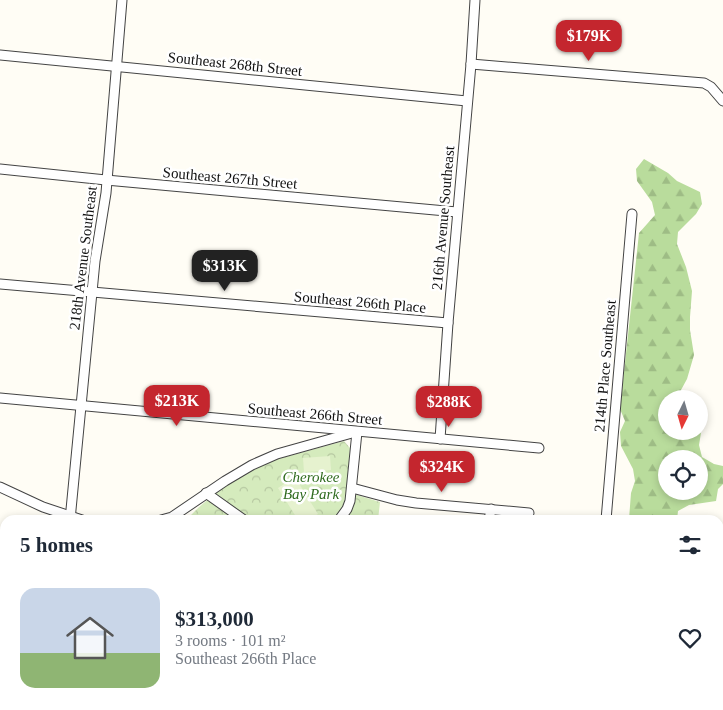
<!DOCTYPE html>
<html lang="en">
<head>
<meta charset="utf-8">
<style>
  :root { --surface:#fff; --page:#f6f6f7; --text:#1f2937; --muted:#747a83; --accent:#c4262e }
  body { margin:0; font-family:Georgia,serif; background:var(--page); color:var(--text); height:100vh; display:flex; flex-direction:column; font-size:19px; white-space:nowrap }
  * { box-sizing:border-box; margin:0 }
  p { font-size:16px; color:var(--muted) }
  .icon { flex:none; width:28px; height:28px; fill:none; stroke:currentColor; stroke-width:2; stroke-linecap:round; stroke-linejoin:round }
  .map { position:relative; flex:1; overflow:hidden }
  .panel { position:absolute; left:0px; top:515px; width:724px; height:195px; display:flex; flex-direction:column; background:var(--surface); border-radius:15px 15px 0 0; box-shadow:0 2px 8px #0003 }
  .panel>* { flex:none }
  .needle { width:32px; rotate:185deg }
  .controls { position:absolute; left:658px; top:390px; display:grid; gap:10px }
  .controls a { display:grid; place-items:center; width:50px; height:50px; border-radius:50%; background:var(--surface); box-shadow:0 2px 8px #0003; font-size:25px }
  .price { position:absolute; translate:-50% -42px; padding:0 11px; border-radius:10px; background:var(--accent); color:#fff; font-size:16px; line-height:32px; filter:drop-shadow(0 1px 2px #0008) }
  .price::after { content:''; position:absolute; left:50%; top:30px; width:15px; height:11px; margin-left:-8px; background:inherit; clip-path:polygon(0 0,100% 0,50% 100%) }
  .price.current { background:#222; color:#fff }
  ul { padding:0; list-style:none }
  li { display:flex; align-items:center; gap:15px; height:125px; padding:0 20px }
  li span { display:grid; place-items:center; flex:none; width:140px; height:100px; border-radius:15px; color:#555 }
  li>.icon { margin-inline-start:auto }
  span .icon { width:60px; height:60px; fill:#fffc; stroke-width:1 }
  li b { font-size:21px }
  h2 { display:flex; justify-content:space-between; align-items:center; height:60px; padding:0 20px; font-size:21px }
  .map>svg:first-child { display:block }
  .forest { fill:url(#forest-firs); fill-rule:evenodd }
  .park { fill:url(#park-crowns) }
  .pitch { fill:#e6f2cf }
  .water { fill:url(#water-rules); stroke:#3f96cf }
  .lines { fill:none; stroke-linecap:round; stroke-linejoin:round }
  .minor-casing { stroke:#444; stroke-width:11 }
  .minor { stroke:#fff; stroke-width:9 }
  .labels { text-anchor:middle; dominant-baseline:central; stroke-width:5; stroke-linejoin:round; paint-order:stroke }
  .street-label { font-size:15px; fill:#111; stroke:#fff }
  .park-label { font-size:15px; font-style:italic; fill:#2f6b1f; stroke:#fff }
</style>
</head>
<body>
<div class="map">
<svg width="723" height="710" viewBox="0 0 723 710">
  <defs>
    <pattern id="forest-firs" width="22" height="20" patternUnits="userSpaceOnUse" patternTransform="scale(1.25)"><rect width="22" height="20" fill="#b9dc9c"/><path d="M5 1l3.5 6h-7zM16 11l3.5 6h-7z" fill="#9ebc85"/></pattern>
    <pattern id="park-crowns" width="20" height="18" patternUnits="userSpaceOnUse" patternTransform="scale(1.25)"><rect width="20" height="18" fill="#d5ebbd"/><path d="M2 6a3 3 0 1 1 6 0M12 15a3 3 0 1 1 6 0" fill="none" stroke="#b6c8a1"/></pattern>
    <pattern id="water-rules" width="6" height="5" patternUnits="userSpaceOnUse" patternTransform="scale(1.25)"><rect width="6" height="5" fill="#b9e0f7"/><path d="M0 2.5h6" fill="none" stroke="#9ebfd3"/></pattern>
  </defs>
  <rect width="100%" height="100%" fill="#fffdf5"/>
  <path class="forest" d="M 644,159 L 668,173 L 677,181 L 700,192 L 702,204 L 696,214 L 678,232 L 677,244 L 686,267 L 692,291 L 690,317 L 690,330 L 694,355 L 687,379 L 681,390 L 681,399 L 666,399 L 666,431 L 699,431 L 699,429 L 701,433 L 699,445 L 702,457 L 714,464 L 723,466 L 723,484 L 718,489 L 716,501 L 689,505 L 678,511 L 677,520 L 630,520 L 629,519 L 631,493 L 635,481 L 633,469 L 621,446 L 620,432 L 625,421 L 620,409 L 639,233 L 655,215 L 652,202 L 637,181 L 636,169 ZM 666,459 L 699,459 L 699,491 L 666,491 Z"/>
  <g class="park">
    <path d="M 344,441 L 350,448 L 347,492 L 380,502 L 378,520 L 186,520 L 199,507 L 234,478 L 271,461 Z"/>
    <path d="M 123,705 L 227,705 L 226,710 L 123,710 Z"/>
  </g>
  <g class="pitch">
    <path d="M 330,456 L 331,470 L 304,472 L 303,458 Z"/>
    <path d="M 295,477 L 318,514 L 309,520 L 298,520 L 278,488 Z"/>
  </g>
  <path class="water" d="M 227,705 L 587,705 L 594,710 L 226,710 Z"/>
  <g class="lines">
    <g class="minor-casing">
      <g id="minor">
        <path d="M 0,55 L 467,101"/>
        <path d="M 471,64 L 704,83 L 711,87 L 723,101"/>
        <path d="M 0,169 L 106,180 L 457,212"/>
        <path d="M 0,284 L 448,323"/>
        <path d="M 0,398 L 539,448"/>
        <path d="M 440,439 L 448,323 L 471,64 L 475,0"/>
        <path d="M 0,487 L 43,507 L 82,520"/>
        <path d="M 352,488 L 397,500 L 416,503 L 529,513"/>
        <path d="M 206,493 L 244,520"/>
        <path d="M 70,520 L 95,261 L 106,193 L 122,0"/>
        <path d="M 161,520 L 172,517 L 225,481 L 252,465 L 277,454 L 352,433"/>
        <path d="M 339,520 L 347,509 L 350,501 L 357,432"/>
        <path d="M 489,520 L 491,509"/>
        <path d="M 606,520 L 632,214"/>
        <path d="M 719,555 L 723,556"/>
        <path d="M 0,569 L 5,569"/>
        <path d="M 719,622 L 723,622"/>
        <path d="M 0,686 L 5,686"/>
        <path d="M 178,705 L 188,710"/>
        <path d="M 1,710 L 11,705"/>
        <path d="M 120,710 L 120,705"/>
      </g>
    </g>
    <use href="#minor" class="minor"/>
  </g>
  <g class="labels">
    <g class="street-label">
      <text transform="translate(235 64) rotate(6)">Southeast 268th Street</text>
      <text transform="translate(230 178) rotate(5)">Southeast 267th Street</text>
      <text transform="translate(443 218) rotate(-85)">216th Avenue Southeast</text>
      <text transform="translate(83 258) rotate(-83)">218th Avenue Southeast</text>
      <text transform="translate(360 302) rotate(5)">Southeast 266th Place</text>
      <text transform="translate(605 366) rotate(-85)">214th Place Southeast</text>
      <text transform="translate(315 414) rotate(5)">Southeast 266th Street</text>
    </g>
    <g class="park-label">
      <text x="311" y="477">Cherokee<tspan x="311" dy="17">Bay Park</tspan></text>
    </g>
  </g>
</svg>
<div class="controls">
<a><svg class="needle" viewBox="-14 -14 28 28"><path d="M0-13l5 13h-10z" fill="#e53935"/><path d="M0 13l5-13h-10z" fill="#747a83"/></svg></a>
<a><svg class="icon" aria-label="locate" viewBox="0 0 24 24"><circle cx="12" cy="12" r="6"/><path d="M12 2v4M12 18v4M2 12h4M18 12h4"/></svg></a>
</div>
<b class="price" style="left:589px;top:62px">$179K</b>
<b class="price current" style="left:225px;top:292px">$313K</b>
<b class="price" style="left:177px;top:427px">$213K</b>
<b class="price" style="left:449px;top:428px">$288K</b>
<b class="price" style="left:442px;top:493px">$324K</b>
<section class="panel">
<h2>5 homes<svg class="icon" aria-label="filters" viewBox="0 0 24 24"><path d="M4 7h16M4 17h16"/><circle cx="9" cy="7" r="2"/><circle cx="15" cy="17" r="2"/></svg></h2>
<ul>
<li><span style="background:linear-gradient(#c9d6e8 65%,#8fb573 0)"><svg class="icon" aria-label="home" viewBox="0 0 24 24"><path d="M3 11l9-7 9 7M6 9v11h12V9"/></svg></span><div><b>$313,000</b><p>3 rooms · 101 m²</p><p>Southeast 266th Place</p></div><svg class="icon" aria-label="heart" viewBox="0 0 24 24"><path d="M12 20l-8-8c-3-5 5-10 8-4 3-6 11-1 8 4z"/></svg></li>
</ul>
</section>
</div>
</body>
</html>
